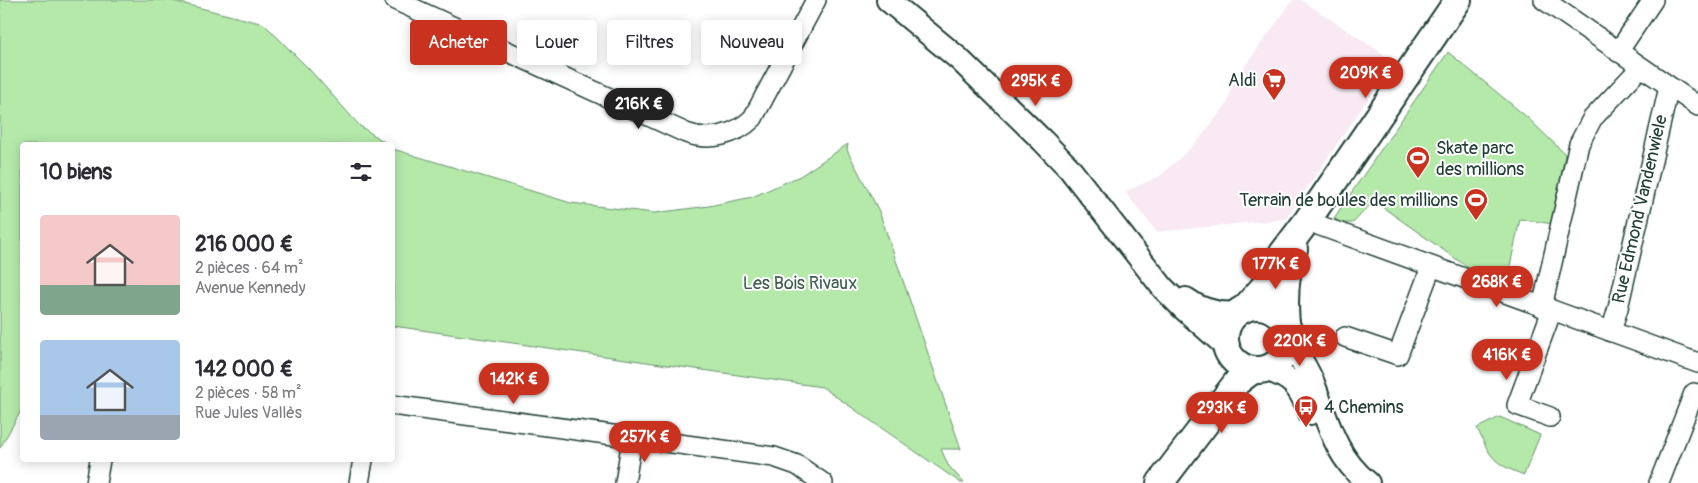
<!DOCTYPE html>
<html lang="fr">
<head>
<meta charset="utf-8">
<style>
  :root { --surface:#fff; --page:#f2f2f3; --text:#2b2b33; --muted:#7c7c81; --accent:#c8321e }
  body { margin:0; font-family:Pangolin,sans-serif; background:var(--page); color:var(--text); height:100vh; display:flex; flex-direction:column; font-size:19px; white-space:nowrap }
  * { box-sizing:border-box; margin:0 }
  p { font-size:16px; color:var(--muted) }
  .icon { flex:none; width:28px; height:28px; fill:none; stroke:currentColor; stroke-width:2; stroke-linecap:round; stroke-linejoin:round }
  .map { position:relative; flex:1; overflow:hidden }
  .side { position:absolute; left:20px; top:142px; width:375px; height:320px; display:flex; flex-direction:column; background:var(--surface); border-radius:5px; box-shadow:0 2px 12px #0003 }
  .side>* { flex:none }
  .banner { position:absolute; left:410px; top:20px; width:475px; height:45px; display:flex; gap:10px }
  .price { position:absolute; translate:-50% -42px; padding:0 11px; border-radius:18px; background:var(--accent); color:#fff; font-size:16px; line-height:32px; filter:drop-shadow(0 1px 2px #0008) }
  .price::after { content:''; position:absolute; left:50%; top:30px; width:15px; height:11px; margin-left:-8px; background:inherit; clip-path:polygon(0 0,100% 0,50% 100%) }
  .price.selected { background:#222; color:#fff }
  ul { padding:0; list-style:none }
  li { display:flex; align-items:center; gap:15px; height:125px; padding:0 20px }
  li span { display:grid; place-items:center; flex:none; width:140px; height:100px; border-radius:5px; color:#555 }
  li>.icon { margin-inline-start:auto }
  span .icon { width:60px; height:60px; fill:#fffc; stroke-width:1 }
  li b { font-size:21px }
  h2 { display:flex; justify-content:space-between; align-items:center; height:60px; padding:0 20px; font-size:21px }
  .tag { padding:0 18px; border-radius:5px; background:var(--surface); box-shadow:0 2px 12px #0003; font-size:18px; line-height:45px }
  .tag.selected { background:var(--accent); color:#fff }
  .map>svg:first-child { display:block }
  .built { fill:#f8e9f3 }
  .green { fill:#b4e9aa; stroke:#6a936f }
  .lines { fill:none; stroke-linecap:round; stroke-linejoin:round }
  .minor-casing { stroke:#1f3d34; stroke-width:22 }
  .tertiary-casing { stroke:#1f3d34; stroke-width:26 }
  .secondary-casing { stroke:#1f3d34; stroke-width:30 }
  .minor { stroke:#fff; stroke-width:19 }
  .tertiary { stroke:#fff; stroke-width:22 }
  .secondary { stroke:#fff; stroke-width:26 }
  .labels { text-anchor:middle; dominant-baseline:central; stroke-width:4; stroke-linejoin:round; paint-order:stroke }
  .poi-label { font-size:18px; fill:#1f3d34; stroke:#fff; text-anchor:end }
  .street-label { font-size:18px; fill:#1f3d34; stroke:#fff }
  .park-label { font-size:18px; fill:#3d5f4c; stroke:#fff }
</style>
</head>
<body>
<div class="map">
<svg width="1698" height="483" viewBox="0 0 1698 483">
  <rect width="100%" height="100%" fill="#fff"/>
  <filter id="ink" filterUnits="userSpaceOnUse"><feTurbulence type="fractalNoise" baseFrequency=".02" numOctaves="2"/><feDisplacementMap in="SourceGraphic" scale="10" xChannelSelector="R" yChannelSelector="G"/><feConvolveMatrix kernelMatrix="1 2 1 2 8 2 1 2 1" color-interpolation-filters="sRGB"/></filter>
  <g filter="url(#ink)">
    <path class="built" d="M 1293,0 L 1301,0 L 1394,61 L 1286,219 L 1157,232 L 1125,192 L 1160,176 L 1197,142 L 1227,104 L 1232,84 Z"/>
    <g class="green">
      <path d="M 0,0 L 169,0 L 264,24 L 309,69 L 360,126 L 389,145 L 22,145 L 22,409 L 0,448 Z"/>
      <path d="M 1448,52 L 1528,118 L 1565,154 L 1553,224 L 1520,219 L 1506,285 L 1473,271 L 1378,204 L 1369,206 L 1353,223 L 1340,223 L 1334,218 Z"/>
      <path d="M 848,144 L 847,150 L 879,211 L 961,449 L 941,449 L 948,465 L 964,483 L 961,483 L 822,387 L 393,326 L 393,149 L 571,203 L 654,213 L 709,206 L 752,197 L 800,176 Z"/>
      <path d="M 1500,417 L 1540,435 L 1524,475 C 1492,463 1491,458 1477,428 Z"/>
    </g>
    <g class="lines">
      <g class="minor-casing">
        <g id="minor">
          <path d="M 395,0 L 686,133 C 709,142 736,135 753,118 L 816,0"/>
          <path d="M 1544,0 L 1698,106"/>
          <path d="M 1618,52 L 1653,0"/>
          <path d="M 1307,221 L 1698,363"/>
          <path d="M 1542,307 L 1579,144 L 1592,119 L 1640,68"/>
          <path d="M 1611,332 L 1618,308 L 1669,87"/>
          <path d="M 1345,337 L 1398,355 L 1431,267"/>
          <path d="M 392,405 L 774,457 L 797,465 L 823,483"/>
          <path d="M 1550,417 L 1517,405 L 1552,310"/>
          <path d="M 96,483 L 100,460"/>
          <path d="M 359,483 L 363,460"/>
          <path d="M 625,483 L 632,439"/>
          <path d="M 1659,483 L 1694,393"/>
        </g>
      </g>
      <g class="tertiary-casing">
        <g id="tertiary">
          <path d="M 888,0 L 959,59 L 1043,141 L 1069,168 L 1163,288 L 1183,308 L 1226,346"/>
          <path d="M 1186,299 C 1202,311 1219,315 1238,313"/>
          <path d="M 1289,334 C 1295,352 1306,366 1313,383 C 1328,421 1334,455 1368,483"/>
          <path d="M 1265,369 C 1293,378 1299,386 1310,413"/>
        </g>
      </g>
      <g class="secondary-casing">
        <g id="secondary">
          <circle cx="1257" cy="338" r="32"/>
          <path d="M 1244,309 L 1263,288 L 1279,258 L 1307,221 L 1458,0"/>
          <path d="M 1286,325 C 1284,300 1284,273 1294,249"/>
          <path d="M 1160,483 L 1237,382 L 1250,372 L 1256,370"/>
        </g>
      </g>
      <use href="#minor" class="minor"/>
      <use href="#tertiary" class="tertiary"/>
      <use href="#secondary" class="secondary"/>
    </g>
  </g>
  <defs>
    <g id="supermarket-pin" transform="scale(1.25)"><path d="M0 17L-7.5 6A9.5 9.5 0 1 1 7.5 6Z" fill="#c8321e" stroke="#fff"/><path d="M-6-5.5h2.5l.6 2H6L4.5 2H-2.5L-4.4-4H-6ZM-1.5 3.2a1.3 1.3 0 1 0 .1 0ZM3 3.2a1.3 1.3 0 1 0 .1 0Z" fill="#fff"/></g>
    <g id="stadium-pin" transform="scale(1.25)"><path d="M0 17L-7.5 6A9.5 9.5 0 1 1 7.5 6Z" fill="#c8321e" stroke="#fff"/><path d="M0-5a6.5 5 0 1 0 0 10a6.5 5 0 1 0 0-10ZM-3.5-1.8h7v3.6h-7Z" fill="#fff"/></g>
    <g id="bus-pin" transform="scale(1.25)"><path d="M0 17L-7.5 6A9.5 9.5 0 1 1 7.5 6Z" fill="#c8321e" stroke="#fff"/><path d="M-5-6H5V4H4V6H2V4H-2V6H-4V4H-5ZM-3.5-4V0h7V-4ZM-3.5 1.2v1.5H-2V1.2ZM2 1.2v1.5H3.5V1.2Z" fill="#fff"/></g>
  </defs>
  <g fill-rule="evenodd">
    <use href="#supermarket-pin" x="1274" y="80"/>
    <use href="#stadium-pin" x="1418" y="158"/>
    <use href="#stadium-pin" x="1476" y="200"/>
    <use href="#bus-pin" x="1306" y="407"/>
  </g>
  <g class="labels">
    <g class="poi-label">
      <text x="1256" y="80">Aldi</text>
      <text x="1436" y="148" text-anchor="start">Skate parc<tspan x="1436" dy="21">des millions</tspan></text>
      <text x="1458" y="200">Terrain de boules des millions</text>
      <text x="1324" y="407" text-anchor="start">4 Chemins</text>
    </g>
    <g class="street-label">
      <text transform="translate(1640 209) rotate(-77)">Rue Edmond Vandenwiele</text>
    </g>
    <g class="park-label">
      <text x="800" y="283">Les Bois Rivaux</text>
    </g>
  </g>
</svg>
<b class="price" style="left:1366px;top:99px">209K €</b>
<b class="price" style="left:1036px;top:107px">295K €</b>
<b class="price selected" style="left:639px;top:130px">216K €</b>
<b class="price" style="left:1276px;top:290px">177K €</b>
<b class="price" style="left:1497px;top:308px">268K €</b>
<b class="price" style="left:1300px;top:367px">220K €</b>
<b class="price" style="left:1507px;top:381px">416K €</b>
<b class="price" style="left:514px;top:405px">142K €</b>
<b class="price" style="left:1222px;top:434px">293K €</b>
<b class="price" style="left:645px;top:463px">257K €</b>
<div class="banner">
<a class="tag selected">Acheter</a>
<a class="tag">Louer</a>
<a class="tag">Filtres</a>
<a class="tag">Nouveau</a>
</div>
<section class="side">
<h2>10 biens<svg class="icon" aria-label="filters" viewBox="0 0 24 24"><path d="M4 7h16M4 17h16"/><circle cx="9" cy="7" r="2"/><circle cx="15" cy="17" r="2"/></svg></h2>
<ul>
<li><span style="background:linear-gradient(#f6c9c9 70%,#7fa58c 0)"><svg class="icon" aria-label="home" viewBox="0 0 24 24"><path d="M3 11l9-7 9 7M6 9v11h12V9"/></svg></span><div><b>216 000 €</b><p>2 pièces · 64 m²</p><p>Avenue Kennedy</p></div></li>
<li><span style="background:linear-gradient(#a9c7e8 75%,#9aa5b1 0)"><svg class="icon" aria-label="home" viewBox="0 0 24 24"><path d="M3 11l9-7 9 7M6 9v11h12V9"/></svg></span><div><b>142 000 €</b><p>2 pièces · 58 m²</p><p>Rue Jules Vallès</p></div></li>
</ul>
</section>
</div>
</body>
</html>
